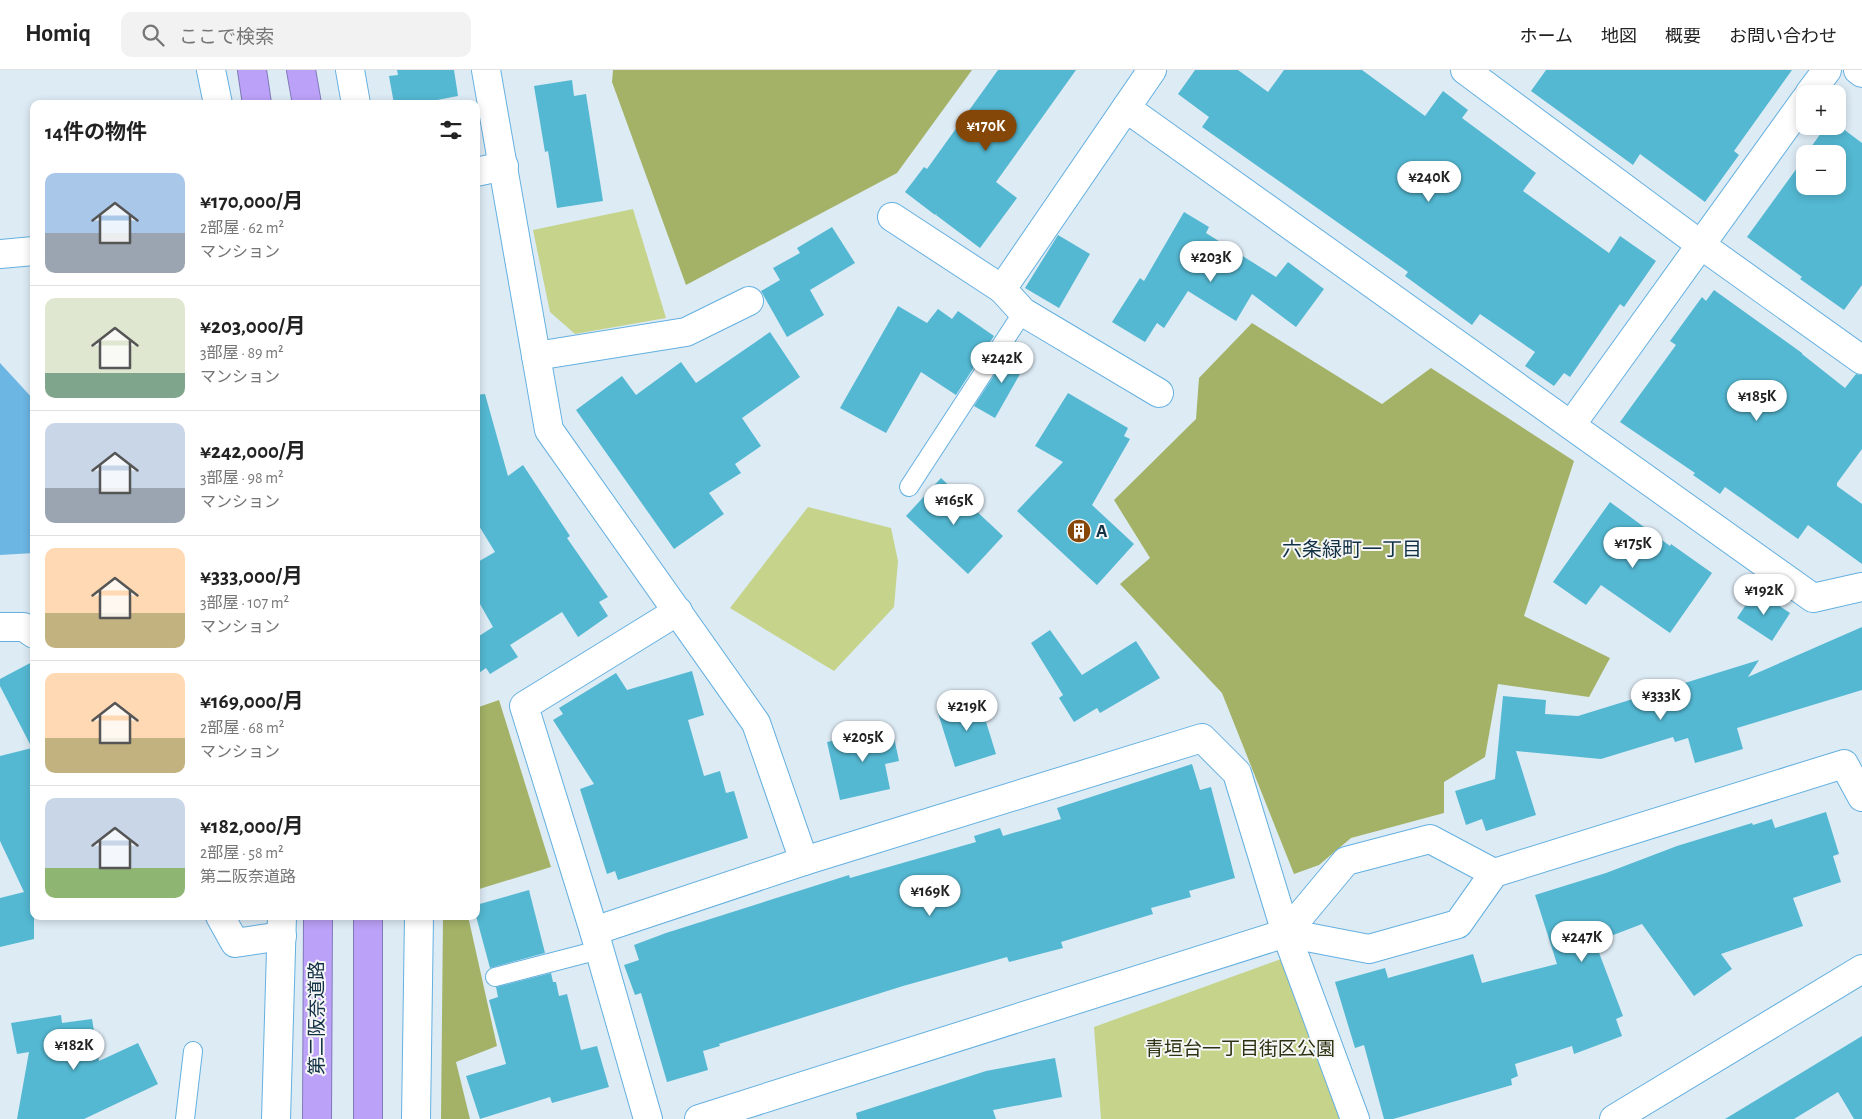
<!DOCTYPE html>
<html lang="ja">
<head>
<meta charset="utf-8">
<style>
  :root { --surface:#fff; --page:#f2f2f2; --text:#222; --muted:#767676; --line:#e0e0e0; --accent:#854708 }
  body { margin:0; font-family:"Alegreya Sans","Noto Sans JP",sans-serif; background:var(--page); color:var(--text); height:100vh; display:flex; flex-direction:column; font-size:19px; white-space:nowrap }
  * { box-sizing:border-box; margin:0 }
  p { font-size:16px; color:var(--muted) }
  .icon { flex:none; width:28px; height:28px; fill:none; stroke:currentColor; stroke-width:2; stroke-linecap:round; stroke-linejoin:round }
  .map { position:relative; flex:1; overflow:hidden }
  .drawer { position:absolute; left:30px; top:30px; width:450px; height:820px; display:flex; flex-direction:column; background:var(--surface); border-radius:10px; box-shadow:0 2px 8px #0003 }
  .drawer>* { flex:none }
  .controls { position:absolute; left:1796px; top:15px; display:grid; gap:10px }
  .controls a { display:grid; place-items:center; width:50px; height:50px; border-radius:10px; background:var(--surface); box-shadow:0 2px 8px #0003; font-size:25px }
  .price { position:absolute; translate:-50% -42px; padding:0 11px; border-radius:18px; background:#fff; color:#222; font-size:16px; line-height:32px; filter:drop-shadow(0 1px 2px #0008) }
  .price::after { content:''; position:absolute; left:50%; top:30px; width:15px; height:11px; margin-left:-8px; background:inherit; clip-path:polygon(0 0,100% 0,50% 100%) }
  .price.selected { background:var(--accent); color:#fff }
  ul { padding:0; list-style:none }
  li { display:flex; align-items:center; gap:15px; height:125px; padding:0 15px }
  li+li { border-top:1px solid var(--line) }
  li span { display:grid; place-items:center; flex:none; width:140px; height:100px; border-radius:10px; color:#555 }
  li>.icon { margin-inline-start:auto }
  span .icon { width:60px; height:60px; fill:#fffc; stroke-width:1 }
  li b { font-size:21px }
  h2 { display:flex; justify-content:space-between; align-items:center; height:60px; padding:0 15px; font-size:21px }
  header { display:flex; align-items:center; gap:30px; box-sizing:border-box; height:70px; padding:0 25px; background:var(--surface); border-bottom:1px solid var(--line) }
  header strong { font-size:24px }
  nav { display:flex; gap:28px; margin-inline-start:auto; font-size:18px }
  .search { width:350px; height:45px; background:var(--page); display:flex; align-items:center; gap:12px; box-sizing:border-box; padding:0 18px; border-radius:10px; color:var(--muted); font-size:19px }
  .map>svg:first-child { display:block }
  .green { fill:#c5d38b }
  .forest { fill:#a4b267 }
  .water { fill:#6cb6e4 }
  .building { fill:#54b8d2 }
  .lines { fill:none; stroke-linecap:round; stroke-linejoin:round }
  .lane-casing { stroke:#64b0e0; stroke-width:20 }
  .street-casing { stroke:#64b0e0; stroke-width:30 }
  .secondary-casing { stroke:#64b0e0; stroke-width:30 }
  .highway-casing { stroke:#807ab9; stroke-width:30 }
  .lane { stroke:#fff; stroke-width:18 }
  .street { stroke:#fff; stroke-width:28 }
  .secondary { stroke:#fff; stroke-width:28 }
  .highway { stroke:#bca1f8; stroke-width:28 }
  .labels { text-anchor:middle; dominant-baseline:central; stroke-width:4; stroke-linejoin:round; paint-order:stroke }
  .poi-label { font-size:19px; font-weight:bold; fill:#113144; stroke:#f6f6f6; text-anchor:start }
  .street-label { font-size:19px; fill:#113144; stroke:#f6f6f6 }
  .park-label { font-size:19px; fill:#2d3212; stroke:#f6f6f6 }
  .neighbourhood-label { font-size:20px; fill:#113144; stroke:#f6f6f6 }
</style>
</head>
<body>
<header>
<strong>Homiq</strong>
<div class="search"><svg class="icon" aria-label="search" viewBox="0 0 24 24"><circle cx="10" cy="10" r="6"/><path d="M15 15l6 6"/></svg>ここで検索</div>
<nav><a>ホーム</a><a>地図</a><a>概要</a><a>お問い合わせ</a></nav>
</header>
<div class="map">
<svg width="1862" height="1049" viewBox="0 0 1862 1049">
  <rect width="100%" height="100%" fill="#ddebf5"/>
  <g class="green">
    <path d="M 633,139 L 666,248 L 575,264 L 550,242 L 533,160 Z"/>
    <path d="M 808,437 L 891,458 L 898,491 L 894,537 L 834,601 L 730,538 Z"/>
    <path d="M 1281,889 L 1343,1049 L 1101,1049 L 1094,957 Z"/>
  </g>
  <g class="forest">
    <path d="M 613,0 L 972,0 L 897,103 L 686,215 L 612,12 Z"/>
    <path d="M 1252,253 L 1382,334 L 1431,298 L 1574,391 L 1524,546 L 1610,588 L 1589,627 L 1498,614 L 1485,687 L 1444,712 L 1444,743 L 1351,768 L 1319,795 L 1294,804 L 1222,623 L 1120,514 L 1150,488 L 1114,430 L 1196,349 L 1199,308 Z"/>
    <path d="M 499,630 L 551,797 L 476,820 L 476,638 Z"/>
    <path d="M 443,846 L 468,846 L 497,976 L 456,992 L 470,1049 L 441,1049 Z"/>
  </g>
  <path class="water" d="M 0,293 L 34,330 L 34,483 L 0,485 Z"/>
  <g class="building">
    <path d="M 397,0 L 454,0 L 458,26 L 437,30 L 437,34 L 394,34 L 389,6 L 398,5 Z"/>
    <path d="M 998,0 L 1076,0 L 996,112 L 1017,128 L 980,178 L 936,145 L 937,143 L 935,145 L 905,122 L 924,97 L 927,99 Z"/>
    <path d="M 1195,0 L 1238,0 L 1268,22 L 1284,0 L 1362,0 L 1425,46 L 1443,21 L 1468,40 L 1462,48 L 1536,103 L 1523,121 L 1609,183 L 1620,166 L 1656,191 L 1624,237 L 1620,234 L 1570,307 L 1564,303 L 1554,316 L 1525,296 L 1535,282 L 1480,244 L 1472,255 L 1405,206 L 1408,202 L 1202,57 L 1209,47 L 1178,24 Z"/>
    <path d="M 1546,0 L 1792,0 L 1734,81 L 1739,85 L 1705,132 L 1640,84 L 1633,95 L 1531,21 Z"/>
    <path d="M 572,10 L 574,26 L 586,24 L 603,131 L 557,138 L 548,81 L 545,82 L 534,16 Z"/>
    <path d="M 1838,55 L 1862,73 L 1862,215 L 1844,240 L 1800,209 L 1802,207 L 1747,167 L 1805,87 L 1805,116 L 1838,116 L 1838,84 L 1806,84 L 1826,56 Z"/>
    <path d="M 1184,142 L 1209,157 L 1206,163 L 1276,207 L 1288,192 L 1324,219 L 1296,257 L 1252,224 L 1236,251 L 1188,221 L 1164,258 L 1157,253 L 1145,272 L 1112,252 L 1140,208 L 1144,211 Z"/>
    <path d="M 832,157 L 855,193 L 810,220 L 824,245 L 787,267 L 761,221 L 780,210 L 773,198 L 800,183 L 797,178 Z"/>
    <path d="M 1058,165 L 1090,184 L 1059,238 L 1025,218 Z"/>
    <path d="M 1714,220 L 1802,283 L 1802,284 L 1845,318 L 1856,304 L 1862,305 L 1862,379 L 1837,413 L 1837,416 L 1862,434 L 1862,494 L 1808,455 L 1798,469 L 1725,417 L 1720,424 L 1693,405 L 1695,403 L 1620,352 L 1676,275 L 1670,271 L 1702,227 L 1706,231 Z"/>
    <path d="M 898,236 L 927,253 L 938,239 L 952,249 L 958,241 L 994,266 L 956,325 L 921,302 L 886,363 L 840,338 Z"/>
    <path d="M 770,262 L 800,307 L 742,348 L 761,376 L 735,394 L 741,403 L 709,423 L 724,444 L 674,479 L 576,340 L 622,306 L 636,325 L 681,292 L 696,313 Z"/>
    <path d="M 1012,278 L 1028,290 L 995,348 L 974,336 Z"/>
    <path d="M 1068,323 L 1128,358 L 1124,366 L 1130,369 L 1092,435 L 1134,474 L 1097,515 L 1017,441 L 1063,392 L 1035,376 Z"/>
    <path d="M 485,324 L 508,406 L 523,395 L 570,466 L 567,468 L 608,527 L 599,532 L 608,546 L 578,567 L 562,542 L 510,575 L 518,587 L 490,604 L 486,598 L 476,605 L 476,568 L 493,557 L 476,527 L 476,493 L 495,482 L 476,451 L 476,325 Z"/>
    <path d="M 941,408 L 1003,466 L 968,504 L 906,446 Z"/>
    <path d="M 1610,432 L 1670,476 L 1671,474 L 1712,503 L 1670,563 L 1601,515 L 1586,535 L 1553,512 Z"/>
    <path d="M 1756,520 L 1790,543 L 1772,571 L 1737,548 Z"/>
    <path d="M 1862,557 L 1862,620 L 1737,658 L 1743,679 L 1695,693 L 1688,668 L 1675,672 L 1673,667 L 1601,689 L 1516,681 L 1536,745 L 1486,761 L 1482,749 L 1466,755 L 1455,721 L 1495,709 L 1503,626 L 1546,630 L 1545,644 L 1578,646 L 1759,590 L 1748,607 Z"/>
    <path d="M 1050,560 L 1082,605 L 1136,571 L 1160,608 L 1100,643 L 1097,638 L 1074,652 L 1059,628 L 1063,625 L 1031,573 Z"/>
    <path d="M 34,591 L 34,869 L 0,877 L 0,828 L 24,822 L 0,771 L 0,686 L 32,678 L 0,616 L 0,609 Z"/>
    <path d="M 692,601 L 704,645 L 688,650 L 704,706 L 720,701 L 726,723 L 734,721 L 748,768 L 618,810 L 615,801 L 607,804 L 580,719 L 594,714 L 553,650 L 563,644 L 559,638 L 616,603 L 627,620 Z"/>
    <path d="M 978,626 L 996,684 L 955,697 L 937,640 Z"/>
    <path d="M 892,658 L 899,691 L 885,694 L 890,719 L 840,730 L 827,672 Z"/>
    <path d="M 1192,694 L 1200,720 L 1211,717 L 1235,808 L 1189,821 L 1191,827 L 1151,838 L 1153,844 L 1061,872 L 1063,878 L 1009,892 L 1007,887 L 903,916 L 719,974 L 720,976 L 703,981 L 708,1000 L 667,1012 L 641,923 L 635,925 L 624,895 L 639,890 L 634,875 L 666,863 L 849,805 L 850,808 L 976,772 L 974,766 L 1000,758 L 1003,766 L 1061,749 L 1057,738 Z"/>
    <path d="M 1826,742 L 1839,784 L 1833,786 L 1841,812 L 1793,828 L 1803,856 L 1721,884 L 1732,899 L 1694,926 L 1642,854 L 1595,872 L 1623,946 L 1616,949 L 1622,966 L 1574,984 L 1572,976 L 1515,994 L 1518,1006 L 1511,1009 L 1512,1015 L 1393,1049 L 1384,1049 L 1364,975 L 1355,978 L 1335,912 L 1385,898 L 1388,908 L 1473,884 L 1482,913 L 1557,894 L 1535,825 L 1606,803 L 1677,776 L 1752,753 L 1753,755 L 1772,749 L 1775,758 Z"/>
    <path d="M 529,820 L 545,883 L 490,898 L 476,846 L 476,835 Z"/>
    <path d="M 551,903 L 553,912 L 556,912 L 559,926 L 567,924 L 581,980 L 597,976 L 609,1017 L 552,1033 L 550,1027 L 480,1049 L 466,1006 L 506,994 L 489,930 L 498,927 L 496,917 Z"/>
    <path d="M 61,945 L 62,953 L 92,949 L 99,991 L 138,973 L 158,1014 L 84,1049 L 17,1049 L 29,982 L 17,984 L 11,953 Z"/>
    <path d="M 1862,966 L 1862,1049 L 1854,1049 L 1838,1022 L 1794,1049 L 1725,1049 Z"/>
    <path d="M 1055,988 L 1062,1027 L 993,1040 L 996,1049 L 857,1049 L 856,1043 L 986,1001 Z"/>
  </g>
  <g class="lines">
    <g class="lane-casing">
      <g id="lane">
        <path d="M 909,417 L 1023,242"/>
        <path d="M 495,907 L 599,880"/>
        <path d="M 185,1049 L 193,981"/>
      </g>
    </g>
    <g class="street-casing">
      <g id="street">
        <path d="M 486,0 L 549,360 L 756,653 L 804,791"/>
        <path d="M 1465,0 L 1701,175 L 1862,290"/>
        <path d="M 1858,0 L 1862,3"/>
        <path d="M 1809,24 L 1827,0"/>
        <path d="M 1126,38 L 1813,528 L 1862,517"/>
        <path d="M 476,102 L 504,96"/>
        <path d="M 892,147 L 1002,219 L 1152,0"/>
        <path d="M 0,184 L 34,181"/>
        <path d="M 1002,219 L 1023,242 L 1159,323"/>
        <path d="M 536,286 L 686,262 L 749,231"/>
        <path d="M 1571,355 L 1805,30"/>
        <path d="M 0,557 L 24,557 L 34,564"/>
        <path d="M 1494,803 L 1844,694 L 1862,727"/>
        <path d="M 220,846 L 235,873 L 282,866"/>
        <path d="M 594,861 L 804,791 L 1202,668 L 1237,703 L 1286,863 L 1355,1049"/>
        <path d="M 648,1049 L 594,861 L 524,636 L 678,541"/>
        <path d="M 699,1049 L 1286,863 L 1369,879 L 1458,854 L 1494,803 L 1430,769 L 1346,791 L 1286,863"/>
      </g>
    </g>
    <g class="secondary-casing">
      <g id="secondary">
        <path d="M 211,0 L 218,34"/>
        <path d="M 350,0 L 356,34"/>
        <path d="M 276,1049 L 282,846"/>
        <path d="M 416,1049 L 419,846"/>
        <path d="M 1614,1049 L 1862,899"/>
      </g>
    </g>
    <g class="highway-casing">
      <g id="highway">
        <path d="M 252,0 L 257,34"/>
        <path d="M 301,0 L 307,34"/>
        <path d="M 317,1049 L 318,846"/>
        <path d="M 368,1049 L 368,846"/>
      </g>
    </g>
    <use href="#lane" class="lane"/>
    <use href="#street" class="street"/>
    <use href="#secondary" class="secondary"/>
    <use href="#highway" class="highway"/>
  </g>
  <defs>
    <g id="building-disc" transform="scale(1.25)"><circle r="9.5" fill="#854708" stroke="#f6f6f6"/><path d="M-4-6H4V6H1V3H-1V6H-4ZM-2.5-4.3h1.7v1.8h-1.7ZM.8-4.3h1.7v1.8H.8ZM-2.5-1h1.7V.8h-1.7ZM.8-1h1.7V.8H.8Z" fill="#fff"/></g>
  </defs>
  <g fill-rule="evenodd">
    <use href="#building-disc" x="1079" y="461"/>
  </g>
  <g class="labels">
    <g class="poi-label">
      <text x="1096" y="461">A</text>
    </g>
    <g class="street-label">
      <text transform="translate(317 948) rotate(-90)">第二阪奈道路</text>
    </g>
    <g class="park-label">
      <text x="1240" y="979">青垣台一丁目街区公園</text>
    </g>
    <g class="neighbourhood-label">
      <text x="1352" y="480">六条緑町一丁目</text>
    </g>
  </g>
</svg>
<div class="controls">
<a>+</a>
<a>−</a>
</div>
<b class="price selected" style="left:986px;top:82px">¥170K</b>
<b class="price" style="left:1429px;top:133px">¥240K</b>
<b class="price" style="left:1211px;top:213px">¥203K</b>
<b class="price" style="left:1002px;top:314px">¥242K</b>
<b class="price" style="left:1757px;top:352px">¥185K</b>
<b class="price" style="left:954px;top:456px">¥165K</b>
<b class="price" style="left:1633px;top:499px">¥175K</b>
<b class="price" style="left:1764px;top:546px">¥192K</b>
<b class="price" style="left:1661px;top:651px">¥333K</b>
<b class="price" style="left:967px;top:662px">¥219K</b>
<b class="price" style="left:863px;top:693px">¥205K</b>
<b class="price" style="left:930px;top:847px">¥169K</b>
<b class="price" style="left:1582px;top:893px">¥247K</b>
<b class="price" style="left:74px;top:1001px">¥182K</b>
<section class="drawer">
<h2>14件の物件<svg class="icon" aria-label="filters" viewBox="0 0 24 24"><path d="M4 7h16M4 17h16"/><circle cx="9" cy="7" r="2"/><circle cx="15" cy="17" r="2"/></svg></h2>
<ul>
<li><span style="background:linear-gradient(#a9c7e8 60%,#9aa5b1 0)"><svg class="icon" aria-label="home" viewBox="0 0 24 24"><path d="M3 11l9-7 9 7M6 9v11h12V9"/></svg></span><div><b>¥170,000/月</b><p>2部屋 · 62 m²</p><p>マンション</p></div></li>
<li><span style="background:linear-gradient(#dfe7d0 75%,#7fa58c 0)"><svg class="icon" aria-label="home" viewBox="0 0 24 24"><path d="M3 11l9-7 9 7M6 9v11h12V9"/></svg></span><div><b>¥203,000/月</b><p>3部屋 · 89 m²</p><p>マンション</p></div></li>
<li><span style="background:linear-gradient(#c9d6e8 65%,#9aa5b1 0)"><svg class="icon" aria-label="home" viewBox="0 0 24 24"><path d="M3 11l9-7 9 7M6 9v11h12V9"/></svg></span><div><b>¥242,000/月</b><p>3部屋 · 98 m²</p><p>マンション</p></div></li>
<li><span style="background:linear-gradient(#ffd9b3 65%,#c2b280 0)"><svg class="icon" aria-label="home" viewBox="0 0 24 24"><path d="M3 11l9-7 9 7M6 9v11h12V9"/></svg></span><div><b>¥333,000/月</b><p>3部屋 · 107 m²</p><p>マンション</p></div></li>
<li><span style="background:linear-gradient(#ffd9b3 65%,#c2b280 0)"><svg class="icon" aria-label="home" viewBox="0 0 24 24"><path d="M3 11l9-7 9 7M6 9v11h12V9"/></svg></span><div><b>¥169,000/月</b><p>2部屋 · 68 m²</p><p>マンション</p></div></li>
<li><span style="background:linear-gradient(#c9d6e8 70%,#8fb573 0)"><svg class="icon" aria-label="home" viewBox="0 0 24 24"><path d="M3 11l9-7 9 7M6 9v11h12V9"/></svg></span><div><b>¥182,000/月</b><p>2部屋 · 58 m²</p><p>第二阪奈道路</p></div></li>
</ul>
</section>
</div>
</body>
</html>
